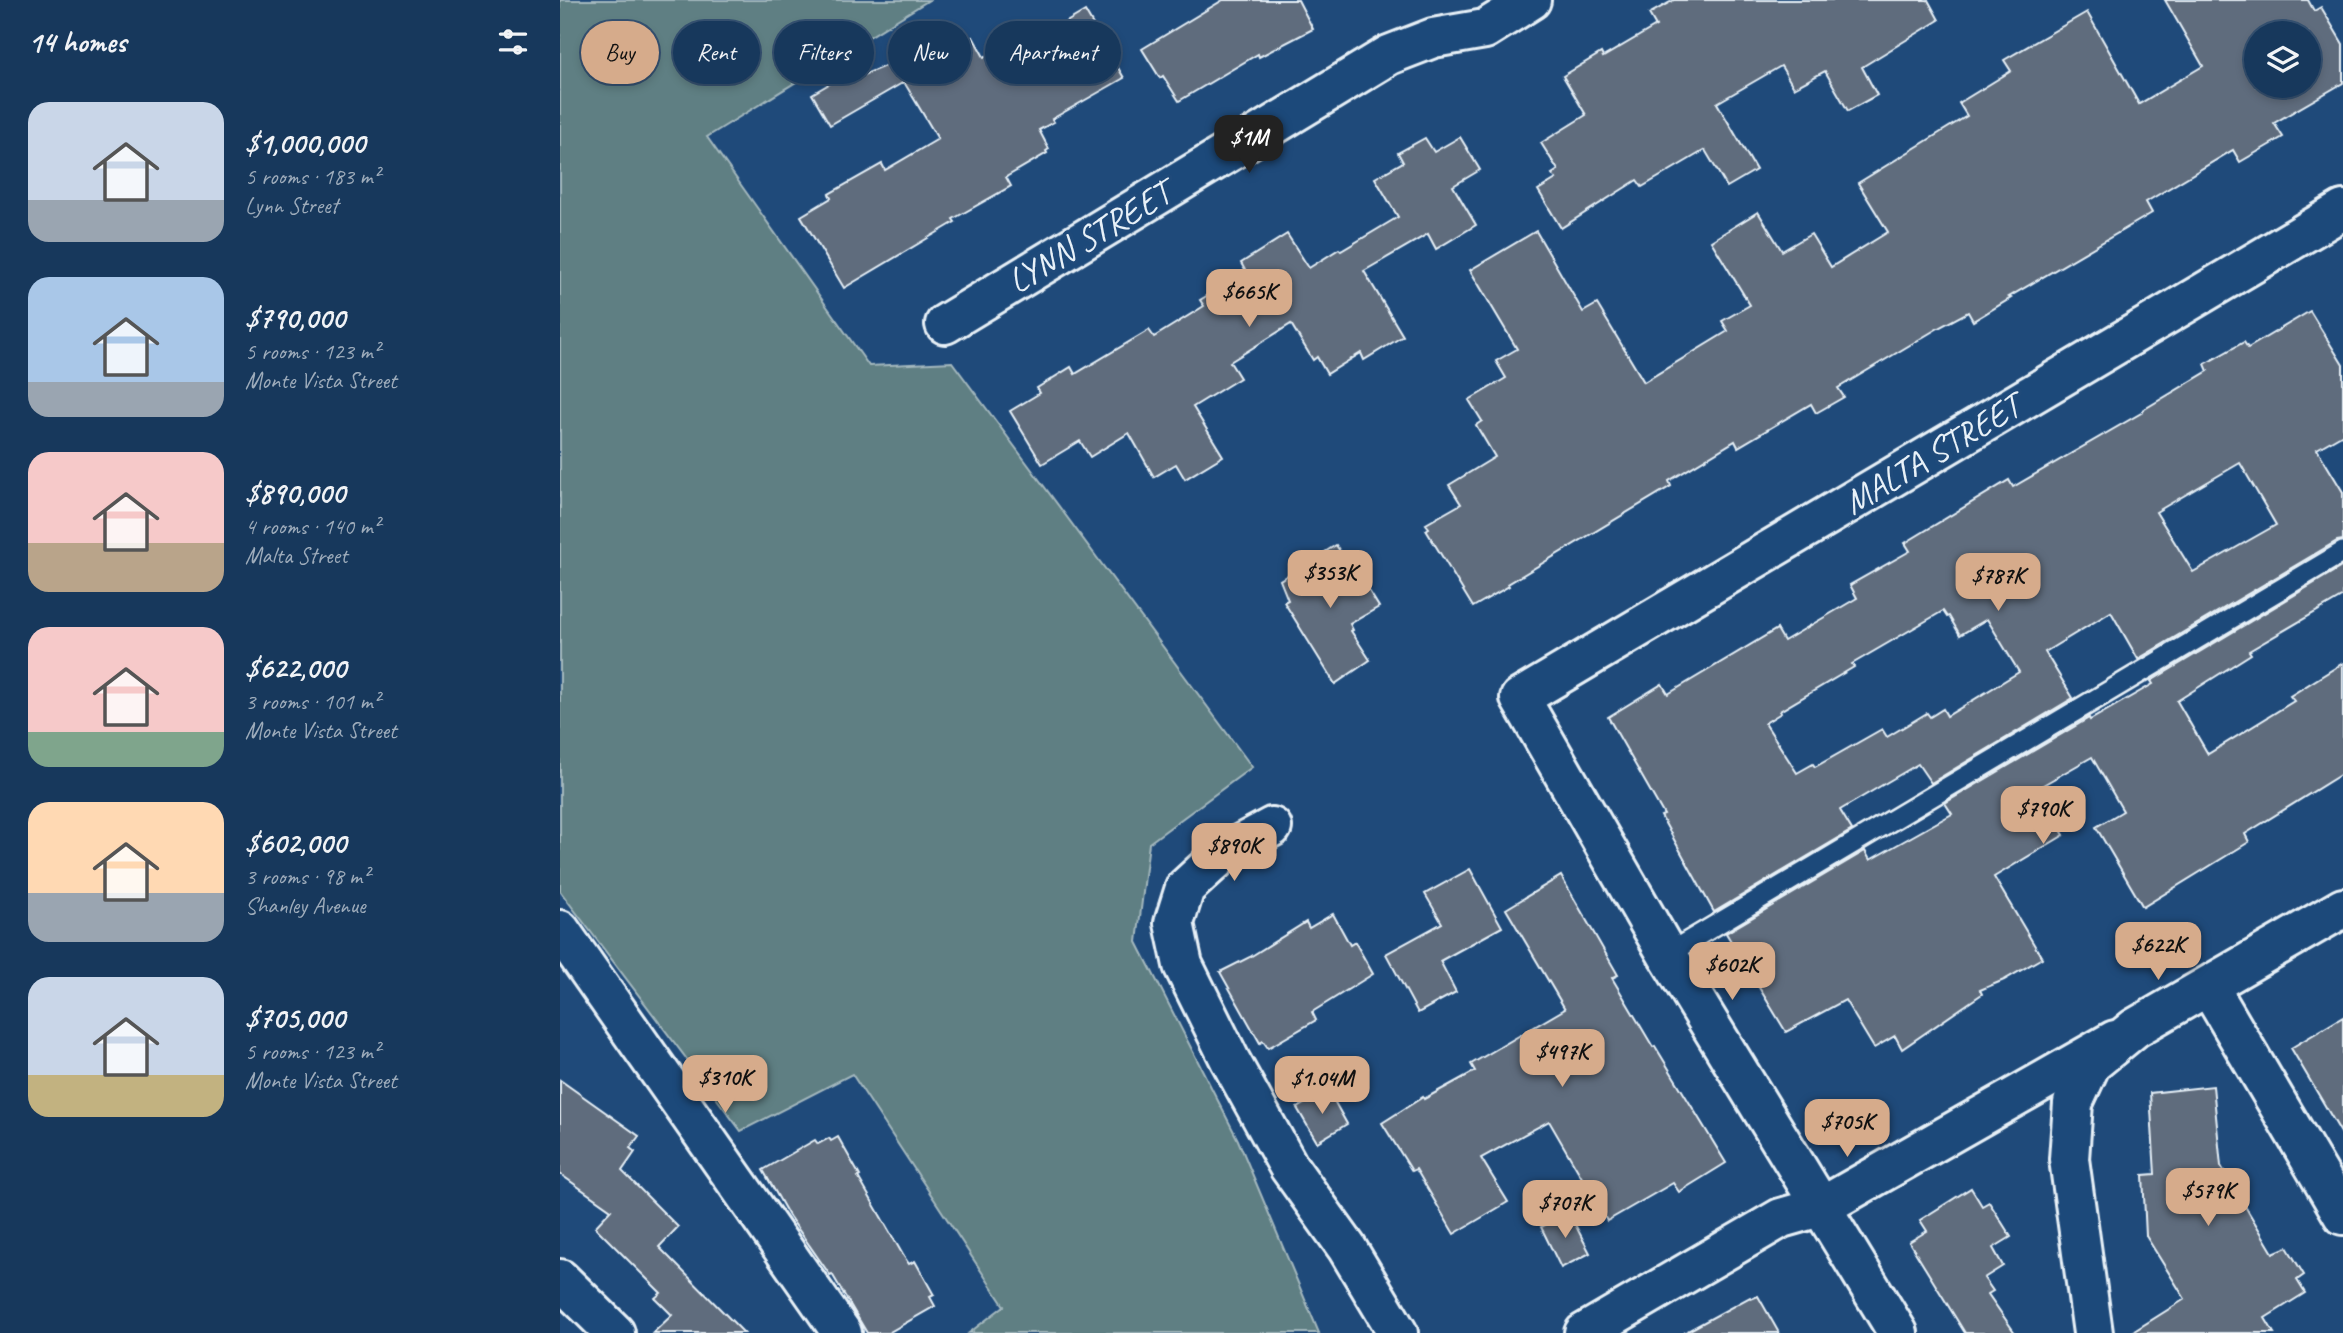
<!DOCTYPE html>
<html lang="en">
<head>
<meta charset="utf-8">
<style>
  :root { --surface:#17385c; --page:#203f62; --text:#f1f3f6; --muted:#9eacbb; --line:#365272; --accent:#d6ab8b }
  body { margin:0; font-family:Caveat,sans-serif; background:var(--page); color:var(--text); height:100vh; display:flex; flex-direction:column; font-size:26px; white-space:nowrap }
  * { box-sizing:border-box; margin:0 }
  p { font-size:23px; color:var(--muted) }
  .icon { flex:none; width:38px; height:38px; fill:none; stroke:currentColor; stroke-width:2; stroke-linecap:round; stroke-linejoin:round }
  .map { position:relative; flex:1; overflow:hidden }
  .drawer { display:flex; flex-direction:column; background:var(--surface); width:560px }
  .drawer>* { flex:none }
  .hud { position:absolute; left:21px; top:21px; width:665px; height:63px; display:flex; gap:14px }
  .controls { position:absolute; left:1684px; top:21px; display:grid; gap:14px }
  .controls a { display:grid; place-items:center; width:77px; height:77px; border-radius:50%; background:var(--surface); box-shadow:0 4px 10px #0003,0 0 0 2px var(--line); font-size:35px }
  .price { position:absolute; translate:-50% -60px; padding:0 16px; border-radius:14px; background:var(--accent); color:#111; font-size:23px; line-height:46px; filter:drop-shadow(0 2px 4px #0008) }
  .price::after { content:''; position:absolute; left:50%; top:42px; width:21px; height:16px; margin-left:-10px; background:inherit; clip-path:polygon(0 0,100% 0,50% 100%) }
  .price.current { background:#222; color:#fff }
  ul { padding:0; list-style:none }
  li { display:flex; align-items:center; gap:21px; height:175px; padding:0 28px }
  li span { display:grid; place-items:center; flex:none; width:196px; height:140px; border-radius:21px; color:#555 }
  li>.icon { margin-inline-start:auto }
  span .icon { width:84px; height:84px; fill:#fffc; stroke-width:1 }
  li b { font-size:30px }
  h2 { display:flex; justify-content:space-between; align-items:center; height:84px; padding:0 28px; font-size:30px }
  .pill { padding:0 24px; border-radius:32px; background:var(--surface); box-shadow:0 4px 10px #0003,0 0 0 2px var(--line); font-size:24px; line-height:63px }
  .pill.current { background:var(--accent); color:#111 }
  main { display:flex; flex:1; min-height:0 }
  .map>svg:first-child { display:block }
  .green { fill:#5f7f83; stroke:#a4b8be; stroke-width:2 }
  .building { fill:#5e6c7d; stroke:#e8f1f8; stroke-width:2; fill-rule:evenodd }
  .lines { fill:none; stroke-linecap:round; stroke-linejoin:round }
  .service-casing { stroke:#e8f1f8; stroke-width:24 }
  .minor-casing { stroke:#e8f1f8; stroke-width:44 }
  .tertiary-casing { stroke:#e8f1f8; stroke-width:44 }
  .service { stroke:#1f4a7a; stroke-width:19 }
  .minor { stroke:#1f4a7a; stroke-width:38 }
  .tertiary { stroke:#1f4a7a; stroke-width:38 }
  .labels { text-anchor:middle; dominant-baseline:central; stroke-width:7; stroke-linejoin:round; paint-order:stroke }
  .street-label { font-size:35px; fill:#e8f1f8; stroke:#1f4a7a }
</style>
</head>
<body>
<main>
<section class="drawer">
<h2>14 homes<svg class="icon" aria-label="filters" viewBox="0 0 24 24"><path d="M4 7h16M4 17h16"/><circle cx="9" cy="7" r="2"/><circle cx="15" cy="17" r="2"/></svg></h2>
<ul>
<li><span style="background:linear-gradient(#c9d6e8 70%,#9aa5b1 0)"><svg class="icon" aria-label="home" viewBox="0 0 24 24"><path d="M3 11l9-7 9 7M6 9v11h12V9"/></svg></span><div><b>$1,000,000</b><p>5 rooms · 183 m²</p><p>Lynn Street</p></div></li>
<li><span style="background:linear-gradient(#a9c7e8 75%,#9aa5b1 0)"><svg class="icon" aria-label="home" viewBox="0 0 24 24"><path d="M3 11l9-7 9 7M6 9v11h12V9"/></svg></span><div><b>$790,000</b><p>5 rooms · 123 m²</p><p>Monte Vista Street</p></div></li>
<li><span style="background:linear-gradient(#f6c9c9 65%,#b9a48a 0)"><svg class="icon" aria-label="home" viewBox="0 0 24 24"><path d="M3 11l9-7 9 7M6 9v11h12V9"/></svg></span><div><b>$890,000</b><p>4 rooms · 140 m²</p><p>Malta Street</p></div></li>
<li><span style="background:linear-gradient(#f6c9c9 75%,#7fa58c 0)"><svg class="icon" aria-label="home" viewBox="0 0 24 24"><path d="M3 11l9-7 9 7M6 9v11h12V9"/></svg></span><div><b>$622,000</b><p>3 rooms · 101 m²</p><p>Monte Vista Street</p></div></li>
<li><span style="background:linear-gradient(#ffd9b3 65%,#9aa5b1 0)"><svg class="icon" aria-label="home" viewBox="0 0 24 24"><path d="M3 11l9-7 9 7M6 9v11h12V9"/></svg></span><div><b>$602,000</b><p>3 rooms · 98 m²</p><p>Shanley Avenue</p></div></li>
<li><span style="background:linear-gradient(#c9d6e8 70%,#c2b280 0)"><svg class="icon" aria-label="home" viewBox="0 0 24 24"><path d="M3 11l9-7 9 7M6 9v11h12V9"/></svg></span><div><b>$705,000</b><p>5 rooms · 123 m²</p><p>Monte Vista Street</p></div></li>
</ul>
</section>
<div class="map">
<svg width="1783" height="1333" viewBox="0 0 1783 1333">
  <rect width="100%" height="100%" fill="#1f4a7a"/>
  <filter id="ink" filterUnits="userSpaceOnUse"><feTurbulence type="fractalNoise" baseFrequency=".0143" numOctaves="2"/><feDisplacementMap in="SourceGraphic" scale="14" xChannelSelector="R" yChannelSelector="G"/><feConvolveMatrix kernelMatrix="1 2 1 2 8 2 1 2 1" color-interpolation-filters="sRGB"/></filter>
  <g filter="url(#ink)">
    <path class="green" d="M 0,0 L 369,0 L 147,137 L 309,366 L 392,362 L 692,767 L 589,843 L 577,942 L 678,1140 L 759,1333 L 409,1333 L 444,1306 L 292,1074 L 181,1131 L 0,891 Z"/>
    <g class="building">
      <path d="M 663,0 L 738,0 L 753,29 L 699,57 L 698,54 L 619,101 L 603,76 L 600,78 L 582,49 Z"/>
      <path d="M 1114,0 L 1368,0 L 1379,20 L 1302,67 L 1317,95 L 1288,111 L 1265,71 L 1234,88 L 1221,66 L 1157,103 L 1196,170 L 1167,187 L 1145,150 L 1082,187 L 1077,180 L 1001,228 L 978,190 L 996,179 L 992,174 L 998,170 L 981,143 L 1026,115 L 1003,76 L 1041,53 L 1043,57 L 1096,26 L 1089,14 Z"/>
      <path d="M 1605,0 L 1748,0 L 1754,11 L 1761,7 L 1783,44 L 1783,83 L 1714,123 L 1723,137 L 1680,162 L 1673,150 L 1586,202 L 1592,213 L 1449,297 L 1451,298 L 1413,321 L 1408,312 L 1380,327 L 1278,388 L 1284,397 L 1256,413 L 1251,404 L 1178,447 L 1175,441 L 1109,481 L 1111,486 L 948,584 L 949,586 L 913,607 L 866,530 L 869,528 L 866,524 L 901,504 L 889,485 L 935,457 L 916,425 L 922,421 L 909,400 L 946,378 L 936,361 L 957,349 L 910,270 L 976,231 L 1023,312 L 1037,304 L 1084,382 L 1168,331 L 1162,321 L 1190,305 L 1151,241 L 1198,212 L 1222,251 L 1251,234 L 1271,267 L 1328,232 L 1298,183 L 1407,116 L 1399,103 L 1451,71 L 1444,60 L 1527,12 L 1579,104 L 1643,66 ZM 1696,33 L 1748,33 L 1748,86 L 1696,86 Z"/>
      <path d="M 525,11 L 564,78 L 492,119 L 494,122 L 479,130 L 489,149 L 486,151 L 487,153 L 446,177 L 451,186 L 393,219 L 395,222 L 373,235 L 284,288 L 241,216 L 271,198 L 269,194 L 322,164 L 325,170 L 378,139 L 344,82 L 270,125 L 252,94 L 283,76 L 286,82 L 342,59 L 378,37 L 388,54 L 413,37 L 424,57 L 442,49 L 447,57 Z"/>
      <path d="M 900,137 L 920,170 L 893,186 L 916,225 L 876,249 L 868,234 L 804,271 L 843,336 L 804,360 L 801,353 L 767,374 L 757,357 L 753,360 L 731,324 L 670,362 L 680,378 L 633,407 L 663,456 L 625,479 L 616,464 L 594,477 L 569,433 L 530,457 L 520,441 L 482,464 L 450,411 L 480,393 L 477,388 L 511,367 L 515,374 L 589,330 L 594,337 L 644,306 L 640,300 L 686,272 L 681,263 L 727,234 L 749,268 L 779,249 L 781,251 L 838,217 L 815,178 L 843,162 L 838,153 L 865,138 L 874,152 Z"/>
      <path d="M 1750,311 L 1783,365 L 1783,434 L 1757,449 L 1783,492 L 1783,540 L 1777,541 L 1578,659 L 1551,612 L 1485,652 L 1513,698 L 1371,783 L 1358,764 L 1280,810 L 1292,830 L 1154,912 L 1101,816 L 1104,815 L 1048,717 L 1102,684 L 1108,694 L 1217,629 L 1224,641 L 1297,598 L 1290,585 L 1350,551 L 1345,543 L 1449,480 L 1453,487 L 1583,412 L 1583,410 L 1648,371 L 1645,364 L 1684,342 L 1688,348 ZM 1680,463 L 1716,525 L 1633,572 L 1596,512 ZM 1383,611 L 1387,617 L 1389,616 L 1400,635 L 1427,619 L 1459,672 L 1387,716 L 1383,709 L 1370,717 L 1367,713 L 1327,737 L 1322,729 L 1255,767 L 1253,764 L 1237,773 L 1205,723 L 1221,713 L 1220,711 L 1294,667 L 1292,664 Z"/>
      <path d="M 776,545 L 790,567 L 793,565 L 819,607 L 790,624 L 793,630 L 791,631 L 810,660 L 775,684 L 724,602 L 728,600 L 720,580 Z"/>
      <path d="M 1783,566 L 1783,596 L 1689,651 L 1691,654 L 1617,701 L 1648,754 L 1734,701 L 1730,696 L 1783,663 L 1783,773 L 1685,834 L 1689,842 L 1583,907 L 1536,827 L 1563,811 L 1532,757 L 1476,789 L 1504,835 L 1434,877 L 1482,958 L 1444,980 L 1420,990 L 1422,994 L 1342,1049 L 1335,1036 L 1314,1048 L 1285,1000 L 1226,1032 L 1166,933 L 1305,851 L 1310,860 L 1392,814 L 1385,803 L 1529,718 L 1530,720 L 1593,684 L 1591,681 Z"/>
      <path d="M 910,869 L 942,927 L 880,961 L 896,992 L 858,1013 L 826,954 L 882,923 L 865,894 Z"/>
      <path d="M 1001,876 L 1058,975 L 1052,978 L 1093,1047 L 1095,1046 L 1166,1163 L 1119,1192 L 1113,1183 L 1047,1221 L 989,1121 L 921,1158 L 948,1202 L 894,1234 L 856,1169 L 852,1171 L 822,1123 L 863,1097 L 864,1099 L 915,1071 L 911,1064 L 1005,1009 L 946,909 Z"/>
      <path d="M 773,914 L 790,945 L 795,942 L 813,974 L 752,1012 L 756,1020 L 708,1048 L 703,1041 L 700,1043 L 660,972 L 690,957 L 746,922 L 749,928 Z"/>
      <path d="M 1783,1017 L 1783,1136 L 1731,1048 Z"/>
      <path d="M 0,1080 L 79,1136 L 70,1148 L 75,1152 L 62,1171 L 118,1227 L 99,1247 L 184,1333 L 93,1333 L 112,1315 L 95,1298 L 101,1293 L 35,1227 L 51,1210 L 0,1174 Z"/>
      <path d="M 1653,1086 L 1661,1166 L 1713,1253 L 1727,1247 L 1744,1275 L 1737,1280 L 1745,1293 L 1705,1318 L 1714,1333 L 1571,1333 L 1625,1299 L 1586,1236 L 1583,1175 L 1595,1174 L 1590,1093 Z"/>
      <path d="M 768,1090 L 787,1124 L 757,1142 L 737,1108 Z"/>
      <path d="M 278,1137 L 300,1176 L 298,1177 L 343,1255 L 349,1264 L 355,1261 L 374,1295 L 370,1297 L 375,1306 L 328,1333 L 307,1333 L 272,1274 L 270,1275 L 229,1216 L 203,1170 L 255,1140 L 258,1144 L 269,1138 L 271,1141 Z"/>
      <path d="M 1411,1188 L 1422,1206 L 1429,1202 L 1451,1237 L 1433,1248 L 1443,1266 L 1424,1278 L 1433,1291 L 1428,1294 L 1455,1333 L 1405,1333 L 1349,1242 L 1367,1231 L 1360,1220 Z"/>
      <path d="M 1009,1213 L 1030,1253 L 1001,1268 L 981,1227 Z"/>
      <path d="M 1198,1296 L 1219,1333 L 1124,1333 L 1190,1297 L 1191,1299 Z"/>
    </g>
    <g class="lines">
      <g class="service-casing">
        <path id="service" d="M 1107,954 L 1783,552"/>
      </g>
      <g class="minor-casing">
        <g id="minor">
          <path d="M 385,324 L 829,55 L 873,38 L 925,29 L 971,0"/>
          <path d="M 712,827 L 662,854 L 625,888 L 614,923 L 623,965 L 670,1060 L 729,1167 L 787,1248 L 838,1333"/>
          <path d="M 0,930 L 282,1333"/>
          <path d="M 1649,987 L 1783,1215"/>
          <path d="M 0,1279 L 55,1333"/>
          <path d="M 1024,1333 L 1221,1218 L 1263,1206 L 1555,1040"/>
          <path d="M 1338,1333 L 1107,954 L 960,698 L 1783,210"/>
        </g>
      </g>
      <g class="tertiary-casing">
        <path id="tertiary" d="M 1533,1333 L 1509,1159 L 1513,1103 L 1531,1064 L 1575,1028 L 1783,908"/>
      </g>
      <use href="#service" class="service"/>
      <use href="#minor" class="minor"/>
      <use href="#tertiary" class="tertiary"/>
    </g>
  </g>
  <g class="labels">
    <g class="street-label">
      <text transform="translate(529 237) rotate(-31)">LYNN STREET</text>
      <text transform="translate(1372 454) rotate(-31)">MALTA STREET</text>
    </g>
  </g>
</svg>
<div class="controls">
<a><svg class="icon" aria-label="layers" viewBox="0 0 24 24"><path d="M12 4l9 5-9 5-9-5zM3 14l9 5 9-5"/></svg></a>
</div>
<b class="price current" style="left:689px;top:175px">$1M</b>
<b class="price" style="left:689px;top:329px">$665K</b>
<b class="price" style="left:770px;top:610px">$353K</b>
<b class="price" style="left:1438px;top:613px">$787K</b>
<b class="price" style="left:1483px;top:846px">$790K</b>
<b class="price" style="left:674px;top:883px">$890K</b>
<b class="price" style="left:1598px;top:982px">$622K</b>
<b class="price" style="left:1172px;top:1002px">$602K</b>
<b class="price" style="left:1002px;top:1089px">$497K</b>
<b class="price" style="left:165px;top:1115px">$310K</b>
<b class="price" style="left:762px;top:1116px">$1.04M</b>
<b class="price" style="left:1287px;top:1159px">$705K</b>
<b class="price" style="left:1648px;top:1228px">$579K</b>
<b class="price" style="left:1005px;top:1240px">$707K</b>
<div class="hud">
<a class="pill current">Buy</a>
<a class="pill">Rent</a>
<a class="pill">Filters</a>
<a class="pill">New</a>
<a class="pill">Apartment</a>
</div>
</div>
</main>
</body>
</html>
